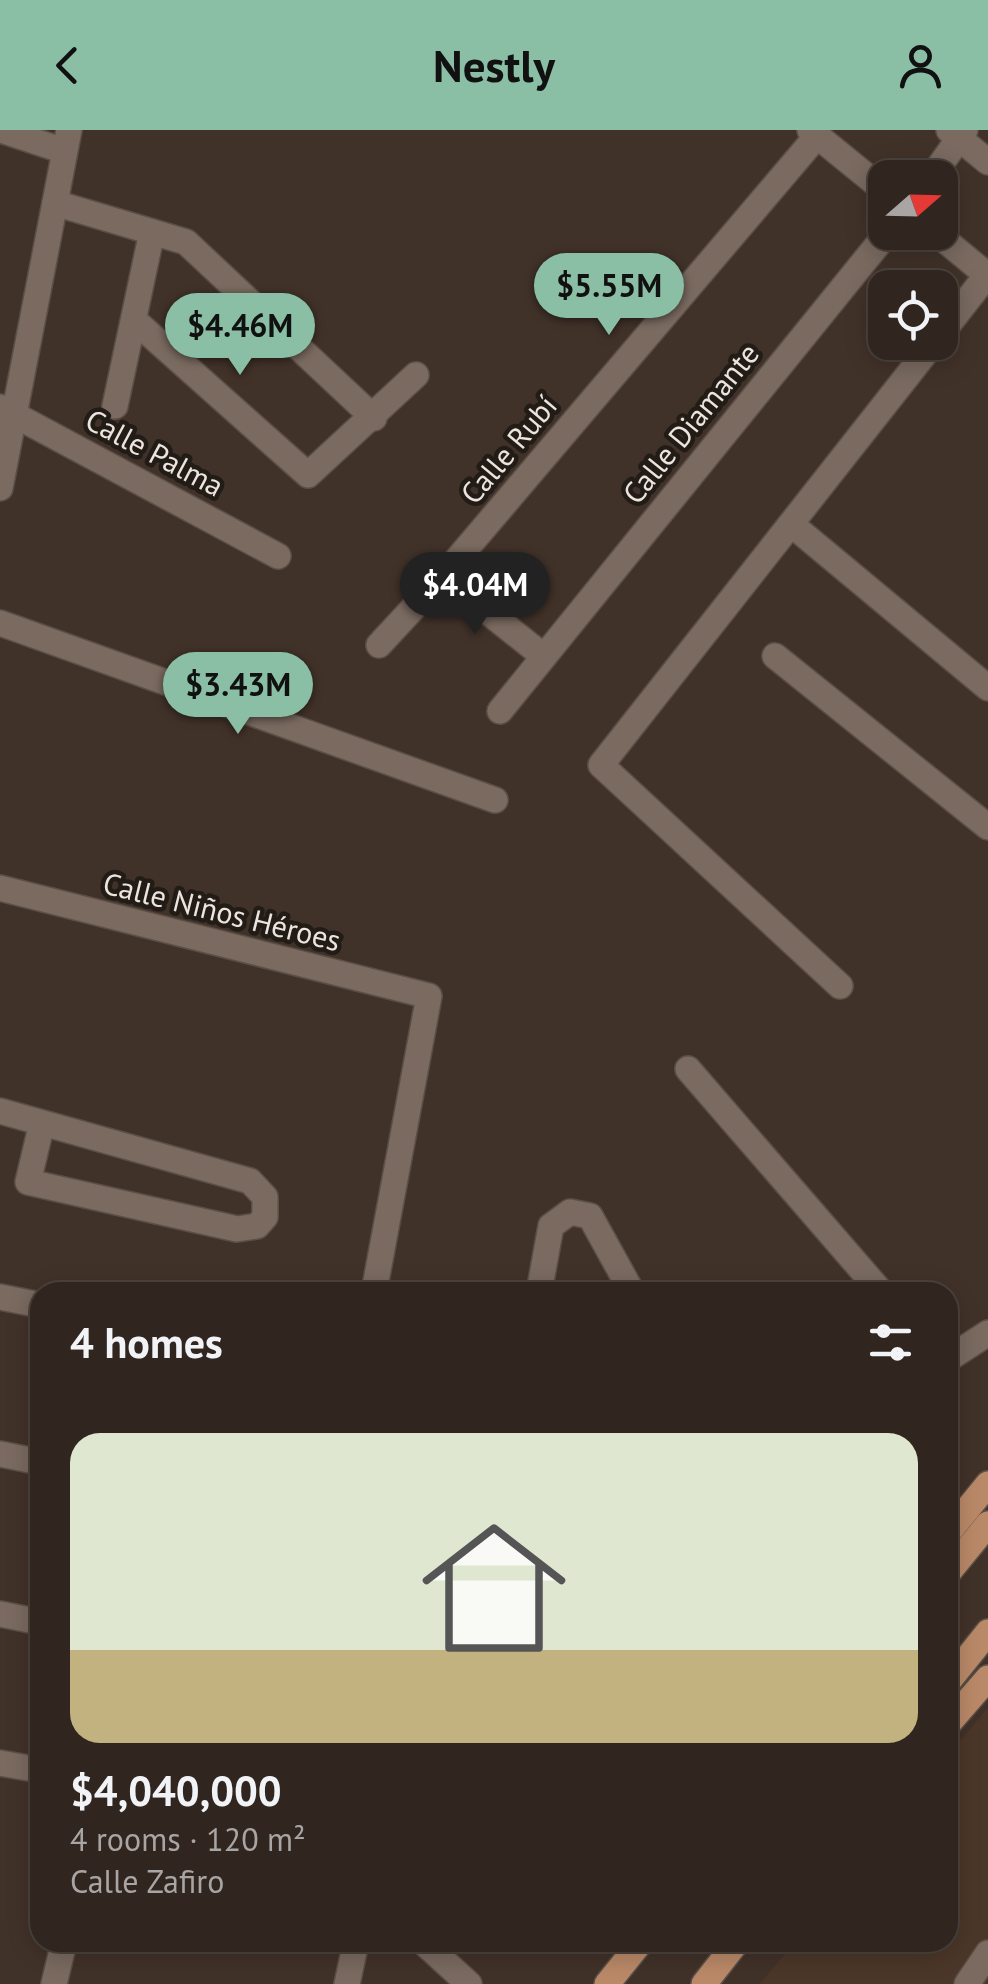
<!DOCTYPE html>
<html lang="en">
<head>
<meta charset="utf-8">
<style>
  :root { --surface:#31261f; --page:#392e28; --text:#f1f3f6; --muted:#a8a5a4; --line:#4c433d; --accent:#8abfa5 }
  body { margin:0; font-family:"PT Sans",sans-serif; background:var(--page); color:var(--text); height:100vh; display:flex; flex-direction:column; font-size:38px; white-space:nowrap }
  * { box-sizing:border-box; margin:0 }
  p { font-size:32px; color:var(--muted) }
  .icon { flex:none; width:55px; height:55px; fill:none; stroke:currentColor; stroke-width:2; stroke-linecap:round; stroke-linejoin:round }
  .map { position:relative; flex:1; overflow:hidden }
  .drawer { position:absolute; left:30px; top:1152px; width:928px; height:670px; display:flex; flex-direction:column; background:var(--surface); border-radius:30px; box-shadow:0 5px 25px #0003,0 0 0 2px var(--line) }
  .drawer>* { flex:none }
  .needle { width:65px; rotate:70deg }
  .fabs { position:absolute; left:868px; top:30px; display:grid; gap:20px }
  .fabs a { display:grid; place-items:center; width:90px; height:90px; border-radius:20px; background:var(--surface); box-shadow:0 5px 25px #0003,0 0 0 2px var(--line); font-size:50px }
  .price { position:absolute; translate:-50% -85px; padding:0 22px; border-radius:35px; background:var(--accent); color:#111; font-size:32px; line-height:65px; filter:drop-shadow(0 2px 5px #0008) }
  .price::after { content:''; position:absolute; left:50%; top:60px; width:30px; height:22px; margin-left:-15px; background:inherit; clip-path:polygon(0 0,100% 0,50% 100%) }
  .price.selected { background:#222; color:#fff }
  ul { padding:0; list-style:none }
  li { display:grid; align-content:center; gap:20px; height:530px; padding:0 40px }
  li span { display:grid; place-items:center; height:310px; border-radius:30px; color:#555 }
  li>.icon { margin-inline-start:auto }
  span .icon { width:180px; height:180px; fill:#fffc; stroke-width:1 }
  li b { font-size:42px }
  h2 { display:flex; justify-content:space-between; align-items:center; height:120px; padding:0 40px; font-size:42px }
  header { display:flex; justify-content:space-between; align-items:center; height:130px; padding:0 40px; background:var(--accent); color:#111; font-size:45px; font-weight:600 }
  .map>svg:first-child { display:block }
  .built { fill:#4b3729 }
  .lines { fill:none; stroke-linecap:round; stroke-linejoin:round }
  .minor-casing { stroke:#5a4f46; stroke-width:28 }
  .major-casing { stroke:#5a4f46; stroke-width:28 }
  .minor { stroke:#7a6a60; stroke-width:25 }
  .major { stroke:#ba8968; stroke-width:25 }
  .labels { text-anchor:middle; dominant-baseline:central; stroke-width:9; stroke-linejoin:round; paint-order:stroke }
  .street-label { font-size:30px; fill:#ede4de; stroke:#221c17 }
</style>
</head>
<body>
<header><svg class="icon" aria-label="back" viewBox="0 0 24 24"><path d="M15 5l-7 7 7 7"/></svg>Nestly<svg class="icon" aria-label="person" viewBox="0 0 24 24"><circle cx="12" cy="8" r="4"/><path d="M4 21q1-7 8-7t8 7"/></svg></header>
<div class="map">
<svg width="988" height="1854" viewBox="0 0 988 1854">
  <rect width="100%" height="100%" fill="#413229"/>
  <path class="built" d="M 988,1578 L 988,1854 L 760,1854 L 794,1813 L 948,1812 L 948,1625 Z"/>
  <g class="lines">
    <g class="minor-casing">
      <g id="minor">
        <path d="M 1,0 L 64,21"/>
        <path d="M 810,0 L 885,61"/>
        <path d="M 949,0 L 988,32"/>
        <path d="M 931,48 L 965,0"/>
        <path d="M 55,73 L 186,112 L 374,288"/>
        <path d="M 935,102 L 988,146"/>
        <path d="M 135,191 L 308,345 L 416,245"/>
        <path d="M 940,205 L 987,145"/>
        <path d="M 115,276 L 152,102"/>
        <path d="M 0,277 L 278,426"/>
        <path d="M 0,358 L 69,0"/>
        <path d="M 791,394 L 988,558"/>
        <path d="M 443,446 L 542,525"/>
        <path d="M 0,493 L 495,670"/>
        <path d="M 379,515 L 443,446 L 817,6"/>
        <path d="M 775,526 L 988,697"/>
        <path d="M 500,581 L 888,102"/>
        <path d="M 0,758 L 429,866 L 374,1162"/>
        <path d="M 840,856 L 601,635 L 934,212"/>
        <path d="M 688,939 L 881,1162"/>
        <path d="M 0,981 L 250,1051 L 265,1067 L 265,1087 L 257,1096 L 237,1099 L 28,1052 L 42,993"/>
        <path d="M 539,1162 L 551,1096 L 570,1082 L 590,1086 L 632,1162"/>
        <path d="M 0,1167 L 40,1175"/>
        <path d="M 948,1229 L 988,1203"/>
        <path d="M 0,1324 L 40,1332"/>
        <path d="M 0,1484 L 40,1492"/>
        <path d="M 0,1633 L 40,1640"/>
        <path d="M 423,1812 L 469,1854"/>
        <path d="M 54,1854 L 64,1812"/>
        <path d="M 347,1854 L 356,1812"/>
        <path d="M 967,1854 L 988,1823"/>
      </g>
    </g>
    <g class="major-casing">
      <g id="major">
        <path d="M 948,1403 L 988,1354"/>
        <path d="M 948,1443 L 988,1394"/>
        <path d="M 948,1552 L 988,1502"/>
        <path d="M 948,1594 L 988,1548"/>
        <path d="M 607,1854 L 641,1812"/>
        <path d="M 704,1854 L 737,1812"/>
      </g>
    </g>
    <use href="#minor" class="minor"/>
    <use href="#major" class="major"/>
  </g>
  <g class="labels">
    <g class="street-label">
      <text transform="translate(690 293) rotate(-51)">Calle Diamante</text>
      <text transform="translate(508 319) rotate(-50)">Calle Rubí</text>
      <text transform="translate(155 322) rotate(28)">Calle Palma</text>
      <text transform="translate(222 781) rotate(14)">Calle Niños Héroes</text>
    </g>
  </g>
</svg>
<div class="fabs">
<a><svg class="needle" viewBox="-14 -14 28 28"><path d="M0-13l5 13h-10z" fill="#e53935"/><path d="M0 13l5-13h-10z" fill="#a8a5a4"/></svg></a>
<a><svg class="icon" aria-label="locate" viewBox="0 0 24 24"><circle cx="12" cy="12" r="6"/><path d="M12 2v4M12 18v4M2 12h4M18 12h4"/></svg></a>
</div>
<b class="price" style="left:609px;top:208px">$5.55M</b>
<b class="price" style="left:240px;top:248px">$4.46M</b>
<b class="price selected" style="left:475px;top:507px">$4.04M</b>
<b class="price" style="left:238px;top:607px">$3.43M</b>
<section class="drawer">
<h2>4 homes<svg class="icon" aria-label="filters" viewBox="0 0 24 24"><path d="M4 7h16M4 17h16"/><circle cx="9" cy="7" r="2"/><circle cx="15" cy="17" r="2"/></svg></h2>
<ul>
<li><span style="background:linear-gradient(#dfe7d0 70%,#c2b280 0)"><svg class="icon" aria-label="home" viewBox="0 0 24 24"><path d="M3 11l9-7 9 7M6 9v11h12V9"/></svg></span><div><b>$4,040,000</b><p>4 rooms · 120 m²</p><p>Calle Zafiro</p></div></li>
</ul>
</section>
</div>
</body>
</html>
